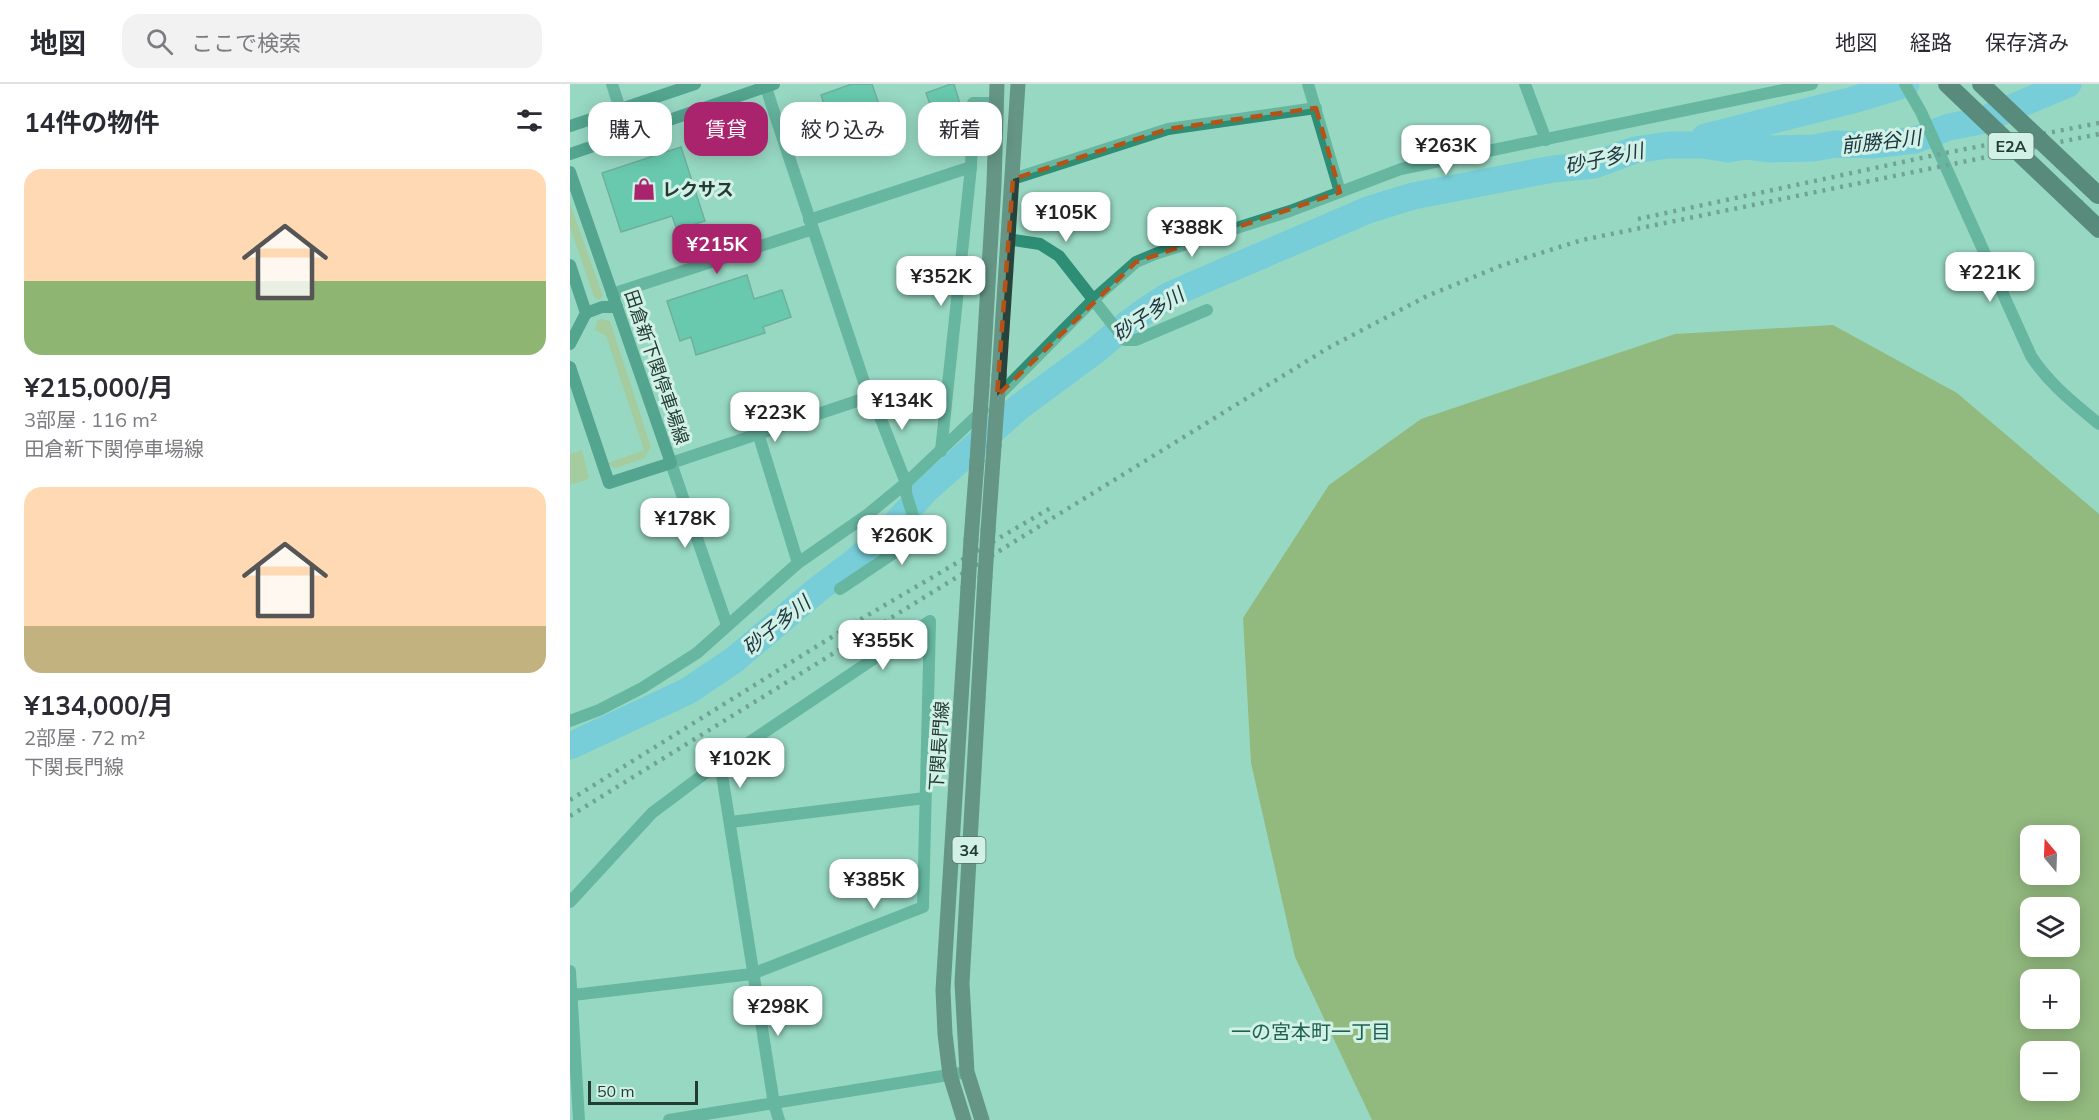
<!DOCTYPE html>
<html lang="ja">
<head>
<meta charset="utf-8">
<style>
  :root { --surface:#fff; --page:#f2f2f3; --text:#2b2b33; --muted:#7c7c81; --line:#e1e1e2; --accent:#a9246d }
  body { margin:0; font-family:Mulish,"Noto Sans JP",sans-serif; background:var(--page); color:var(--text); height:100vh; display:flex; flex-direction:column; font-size:22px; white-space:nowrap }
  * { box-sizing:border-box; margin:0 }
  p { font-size:20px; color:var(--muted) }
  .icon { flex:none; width:33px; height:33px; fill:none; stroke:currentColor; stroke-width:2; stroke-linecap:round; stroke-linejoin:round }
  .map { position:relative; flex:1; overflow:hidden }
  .sheet { display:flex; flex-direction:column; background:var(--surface); width:570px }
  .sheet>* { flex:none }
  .hud { position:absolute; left:18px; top:18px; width:570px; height:54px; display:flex; gap:12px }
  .needle { width:39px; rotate:341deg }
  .fabs { position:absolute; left:1450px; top:741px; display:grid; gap:12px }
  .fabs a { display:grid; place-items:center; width:60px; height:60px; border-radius:12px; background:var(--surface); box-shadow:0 3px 15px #0003; font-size:30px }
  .scale { position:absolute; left:18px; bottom:15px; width:110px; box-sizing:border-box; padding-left:6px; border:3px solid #223c34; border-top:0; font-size:16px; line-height:21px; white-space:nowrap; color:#223c34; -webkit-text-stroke:4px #d2f1e6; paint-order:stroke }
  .price { position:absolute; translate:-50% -51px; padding:0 14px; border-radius:12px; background:#fff; color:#222; font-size:20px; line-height:39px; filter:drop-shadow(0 2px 3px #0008) }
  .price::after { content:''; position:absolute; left:50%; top:36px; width:18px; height:14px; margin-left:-9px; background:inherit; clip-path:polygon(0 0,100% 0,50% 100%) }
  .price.current { background:var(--accent); color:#fff }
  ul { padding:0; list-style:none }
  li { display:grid; align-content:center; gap:12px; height:318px; padding:0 24px }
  li span { display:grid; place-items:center; height:186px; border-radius:18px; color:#555 }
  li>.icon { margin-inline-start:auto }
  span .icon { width:108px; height:108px; fill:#fffc; stroke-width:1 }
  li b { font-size:26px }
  h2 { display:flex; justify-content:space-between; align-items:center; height:72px; padding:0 24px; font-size:26px }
  .tag { padding:0 21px; border-radius:18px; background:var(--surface); box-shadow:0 3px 15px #0003; font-size:21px; line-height:54px }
  .tag.current { background:var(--accent); color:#fff }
  header { display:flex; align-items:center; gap:36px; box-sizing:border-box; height:84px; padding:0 30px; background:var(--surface); border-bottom:2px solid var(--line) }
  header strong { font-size:28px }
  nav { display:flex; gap:33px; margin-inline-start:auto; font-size:21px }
  .search { width:420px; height:54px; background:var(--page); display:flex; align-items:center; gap:15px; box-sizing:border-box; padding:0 21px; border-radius:18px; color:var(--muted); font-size:22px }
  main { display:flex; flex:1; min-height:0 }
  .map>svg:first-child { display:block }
  .green { fill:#b7bd73 }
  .forest { fill:#8d922a; fill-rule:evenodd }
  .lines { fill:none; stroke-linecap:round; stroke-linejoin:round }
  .river { stroke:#51bef2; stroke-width:27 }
  .building { fill:#2fb797; stroke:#3f7e6b; stroke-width:1.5 }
  .minor { stroke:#2d8d75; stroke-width:12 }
  .tertiary { stroke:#2d8d75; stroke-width:12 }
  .secondary { stroke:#006651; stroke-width:12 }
  .primary { stroke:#28433b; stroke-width:15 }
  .motorway { stroke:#0c2e25; stroke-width:18 }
  .rail { stroke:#406358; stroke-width:4.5; stroke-dasharray:3 6; stroke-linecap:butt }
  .primary-bridge { stroke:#28433b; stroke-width:15 }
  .motorway-bridge { stroke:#0c2e25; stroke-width:18 }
  .marked { fill:none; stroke:#b65216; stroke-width:4.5; stroke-dasharray:12 8; stroke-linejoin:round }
  .labels { text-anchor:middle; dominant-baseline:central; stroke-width:6; stroke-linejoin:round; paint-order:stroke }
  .shield { fill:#d2f1e6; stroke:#577269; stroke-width:1.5 }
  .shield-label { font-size:16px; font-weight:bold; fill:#223c34 }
  .poi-label { font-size:18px; font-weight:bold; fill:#223c34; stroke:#d2f1e6; text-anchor:start }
  .street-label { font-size:18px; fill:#223c34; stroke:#d2f1e6 }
  .water-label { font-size:20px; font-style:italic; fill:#1c3440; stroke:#d2f1e6 }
  .neighbourhood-label { font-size:20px; fill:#206150; stroke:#d2f1e6 }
</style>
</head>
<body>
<header>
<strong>地図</strong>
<div class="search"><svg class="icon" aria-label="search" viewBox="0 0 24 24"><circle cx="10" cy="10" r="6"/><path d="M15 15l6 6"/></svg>ここで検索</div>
<nav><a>地図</a><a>経路</a><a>保存済み</a></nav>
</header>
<main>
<section class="sheet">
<h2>14件の物件<svg class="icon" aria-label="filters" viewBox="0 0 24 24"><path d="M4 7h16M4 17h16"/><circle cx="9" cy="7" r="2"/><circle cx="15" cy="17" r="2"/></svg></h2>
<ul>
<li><span style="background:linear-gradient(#ffd9b3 60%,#8fb573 0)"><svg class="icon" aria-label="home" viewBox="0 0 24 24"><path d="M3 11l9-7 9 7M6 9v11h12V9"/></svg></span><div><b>¥215,000/月</b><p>3部屋 · 116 m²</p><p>田倉新下関停車場線</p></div></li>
<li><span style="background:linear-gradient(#ffd9b3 75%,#c2b280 0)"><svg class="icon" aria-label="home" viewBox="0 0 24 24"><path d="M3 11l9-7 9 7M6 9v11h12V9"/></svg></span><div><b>¥134,000/月</b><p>2部屋 · 72 m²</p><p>下関長門線</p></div></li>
</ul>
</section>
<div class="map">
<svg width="1529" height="1036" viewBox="0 0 1529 1036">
  <rect width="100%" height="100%" fill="#98d8c3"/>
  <g class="green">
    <path d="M 0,119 L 33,212 L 29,216 L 24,213 L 0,143 Z"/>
    <path d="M 31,235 L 40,237 L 81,363 L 75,374 L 46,384 L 42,383 L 38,379 L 74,366 L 36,252 L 25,246 L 27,237 Z"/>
    <path d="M 12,366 L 19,393 L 16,396 L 0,401 L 0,370 Z"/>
  </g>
  <path class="forest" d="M 1263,241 L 1387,309 L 1529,430 L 1529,1036 L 802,1036 L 725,873 L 681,679 L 673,534 L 759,401 L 851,335 L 1105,250 ZM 1461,752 L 1500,752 L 1500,790 L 1461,790 ZM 1461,824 L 1500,824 L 1500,862 L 1461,862 ZM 1461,896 L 1500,896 L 1500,934 L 1461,934 ZM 1461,968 L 1500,968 L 1500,1006 L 1461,1006 Z"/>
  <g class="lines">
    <g class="river">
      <path d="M 1135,53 L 1283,16 L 1336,0"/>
      <path d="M 0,662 L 118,607 L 164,576 L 247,506 L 283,479 L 318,448 L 356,406 L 449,323 L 525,267 L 556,241 L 578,225 L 600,211 L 641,193 L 798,126 L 843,112 L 983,85 L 1024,81 L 1065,66 L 1098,61 L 1133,61 L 1158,65 L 1176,62 L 1202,65 L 1244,64 L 1265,60 L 1302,61 L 1345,56 L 1379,43 L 1410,37 L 1498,0"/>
    </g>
  </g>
  <g class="building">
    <path d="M 282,0 L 302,0 L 315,38 L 266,55 L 251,11 Z"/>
    <path d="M 381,0 L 384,0 L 390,20 L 363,29 L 356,9 Z"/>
    <path d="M 111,63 L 135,137 L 107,146 L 102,132 L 51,148 L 32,89 Z"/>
    <path d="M 177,191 L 184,215 L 212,206 L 221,233 L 193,243 L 195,249 L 126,271 L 121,253 L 110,257 L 97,217 Z"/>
  </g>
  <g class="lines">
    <g class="minor">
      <path d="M 42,0 L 50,25"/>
      <path d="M 197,0 L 196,3 L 201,19 L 299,313 L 305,320 L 336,399 L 336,409 L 349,452 L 270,505"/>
      <path d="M 738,0 L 770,108"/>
      <path d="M 955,0 L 976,56"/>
      <path d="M 1335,0 L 1351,28 L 1461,272 C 1479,300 1504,319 1529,340"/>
      <path d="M 443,95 L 598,45 L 746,24"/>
      <path d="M 239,136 L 401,83"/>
      <path d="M 437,155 L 470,160 L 489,172 L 555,256 L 566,256 L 637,226"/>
      <path d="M 42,210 L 243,145"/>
      <path d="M 426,314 L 524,215 L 566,178 L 585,170 L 720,127 L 831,85 L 1242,0"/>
      <path d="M 188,349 L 228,479"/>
      <path d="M 371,367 L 401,83 L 403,19 L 426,19"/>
      <path d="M 157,541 L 101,379 L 299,313"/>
      <path d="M 0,637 L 29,626 L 72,604 L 127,569 L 228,479 L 297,431 L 336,399 L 413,326"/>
      <path d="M 150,678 L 204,1020 L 209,1036"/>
      <path d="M 161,738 L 355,714"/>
      <path d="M 0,818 L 82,729 L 150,678 L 360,537 L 353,823 L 182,890 L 3,911"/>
      <path d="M 0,887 L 9,1036"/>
    </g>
    <path class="tertiary" d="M 99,1036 L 397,988"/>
    <g class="secondary">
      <path d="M 0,42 L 125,0"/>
      <path d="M 0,70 L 204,0"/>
      <path d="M 0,88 L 101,379 L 39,399 L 0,283"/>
      <path d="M 0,181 L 16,229 L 0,260"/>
      <path d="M 16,229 L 32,223 L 47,223"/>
    </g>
    <g class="primary">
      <path d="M 429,292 L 448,0"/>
      <path d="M 412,302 L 424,100 L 427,0"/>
      <path d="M 418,447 L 424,362"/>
      <path d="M 401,456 L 407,377"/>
      <path d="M 394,1036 L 380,991 L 375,950 L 373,906 L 398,503"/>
      <path d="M 412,1036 L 397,988 L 392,899 L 415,493"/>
    </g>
    <path class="motorway" d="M 1506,123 L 1529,145"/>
    <g class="rail">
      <path d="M 1068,135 L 1370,70 L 1529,39"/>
      <path d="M 0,716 L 281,541 L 482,423"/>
      <path d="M 0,732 L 758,264 L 857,212 L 933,181 L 1012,156 L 1529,50"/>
    </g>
    <g class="primary-bridge">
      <path d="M 424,362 L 429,292"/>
      <path d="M 407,377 L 412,302"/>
      <path d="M 415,493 L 418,447"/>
      <path d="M 398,503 L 401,456"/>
    </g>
    <g class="motorway-bridge">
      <path d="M 1377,0 L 1506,123"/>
      <path d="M 1411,0 L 1528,111"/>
    </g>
  </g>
  <path d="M0 0H1529V1036H0ZM 746,24 L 770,108 L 566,178 L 427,312 L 443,95 L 598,45 Z" fill="#98d8c3" fill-opacity=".55" fill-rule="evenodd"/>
  <path class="marked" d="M 746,24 L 770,108 L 566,178 L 427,312 L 443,95 L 598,45 Z"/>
  <defs>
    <g id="shop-bare" transform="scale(1.8)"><path d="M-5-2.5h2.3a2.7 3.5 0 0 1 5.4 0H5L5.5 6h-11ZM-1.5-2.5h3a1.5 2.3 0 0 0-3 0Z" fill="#a9246d" stroke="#d2f1e6" stroke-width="2.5" paint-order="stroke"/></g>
  </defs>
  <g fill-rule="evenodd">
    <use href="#shop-bare" x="74" y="105"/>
  </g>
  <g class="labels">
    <g class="shield">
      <rect x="1418.5" y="49" width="45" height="26" rx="4.5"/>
      <rect x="382.5" y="753" width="33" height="26" rx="4.5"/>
    </g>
    <g class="shield-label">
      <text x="1441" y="62">E2A</text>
      <text x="399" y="766">34</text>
    </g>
    <g class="poi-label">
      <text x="92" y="105">レクサス</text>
    </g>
    <g class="street-label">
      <text transform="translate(87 283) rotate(71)">田倉新下関停車場線</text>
      <text transform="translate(369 662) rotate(-86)">下関長門線</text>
    </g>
    <g class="water-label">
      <text transform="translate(1311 57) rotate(-6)">前勝谷川</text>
      <text transform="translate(1034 74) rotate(-12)">砂子多川</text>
      <text transform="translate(578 230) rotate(-33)">砂子多川</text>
      <text transform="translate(206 541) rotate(-39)">砂子多川</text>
    </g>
    <g class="neighbourhood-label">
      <text x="741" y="947">一の宮本町一丁目</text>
    </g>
  </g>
</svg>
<div class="fabs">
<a><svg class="needle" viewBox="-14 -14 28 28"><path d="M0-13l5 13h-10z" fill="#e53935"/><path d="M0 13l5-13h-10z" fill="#7c7c81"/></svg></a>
<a><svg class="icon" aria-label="layers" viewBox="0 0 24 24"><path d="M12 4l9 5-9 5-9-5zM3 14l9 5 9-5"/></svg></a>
<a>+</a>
<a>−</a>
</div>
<div class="scale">50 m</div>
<b class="price" style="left:876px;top:92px">¥263K</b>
<b class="price" style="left:496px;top:159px">¥105K</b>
<b class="price" style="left:622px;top:174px">¥388K</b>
<b class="price current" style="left:147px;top:191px">¥215K</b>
<b class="price" style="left:1420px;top:219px">¥221K</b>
<b class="price" style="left:371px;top:223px">¥352K</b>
<b class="price" style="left:332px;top:347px">¥134K</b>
<b class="price" style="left:205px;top:359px">¥223K</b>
<b class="price" style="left:115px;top:465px">¥178K</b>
<b class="price" style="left:332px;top:482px">¥260K</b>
<b class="price" style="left:313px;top:587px">¥355K</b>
<b class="price" style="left:170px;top:705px">¥102K</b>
<b class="price" style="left:304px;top:826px">¥385K</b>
<b class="price" style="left:208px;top:953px">¥298K</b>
<div class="hud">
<a class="tag">購入</a>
<a class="tag current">賃貸</a>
<a class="tag">絞り込み</a>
<a class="tag">新着</a>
</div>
</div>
</main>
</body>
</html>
